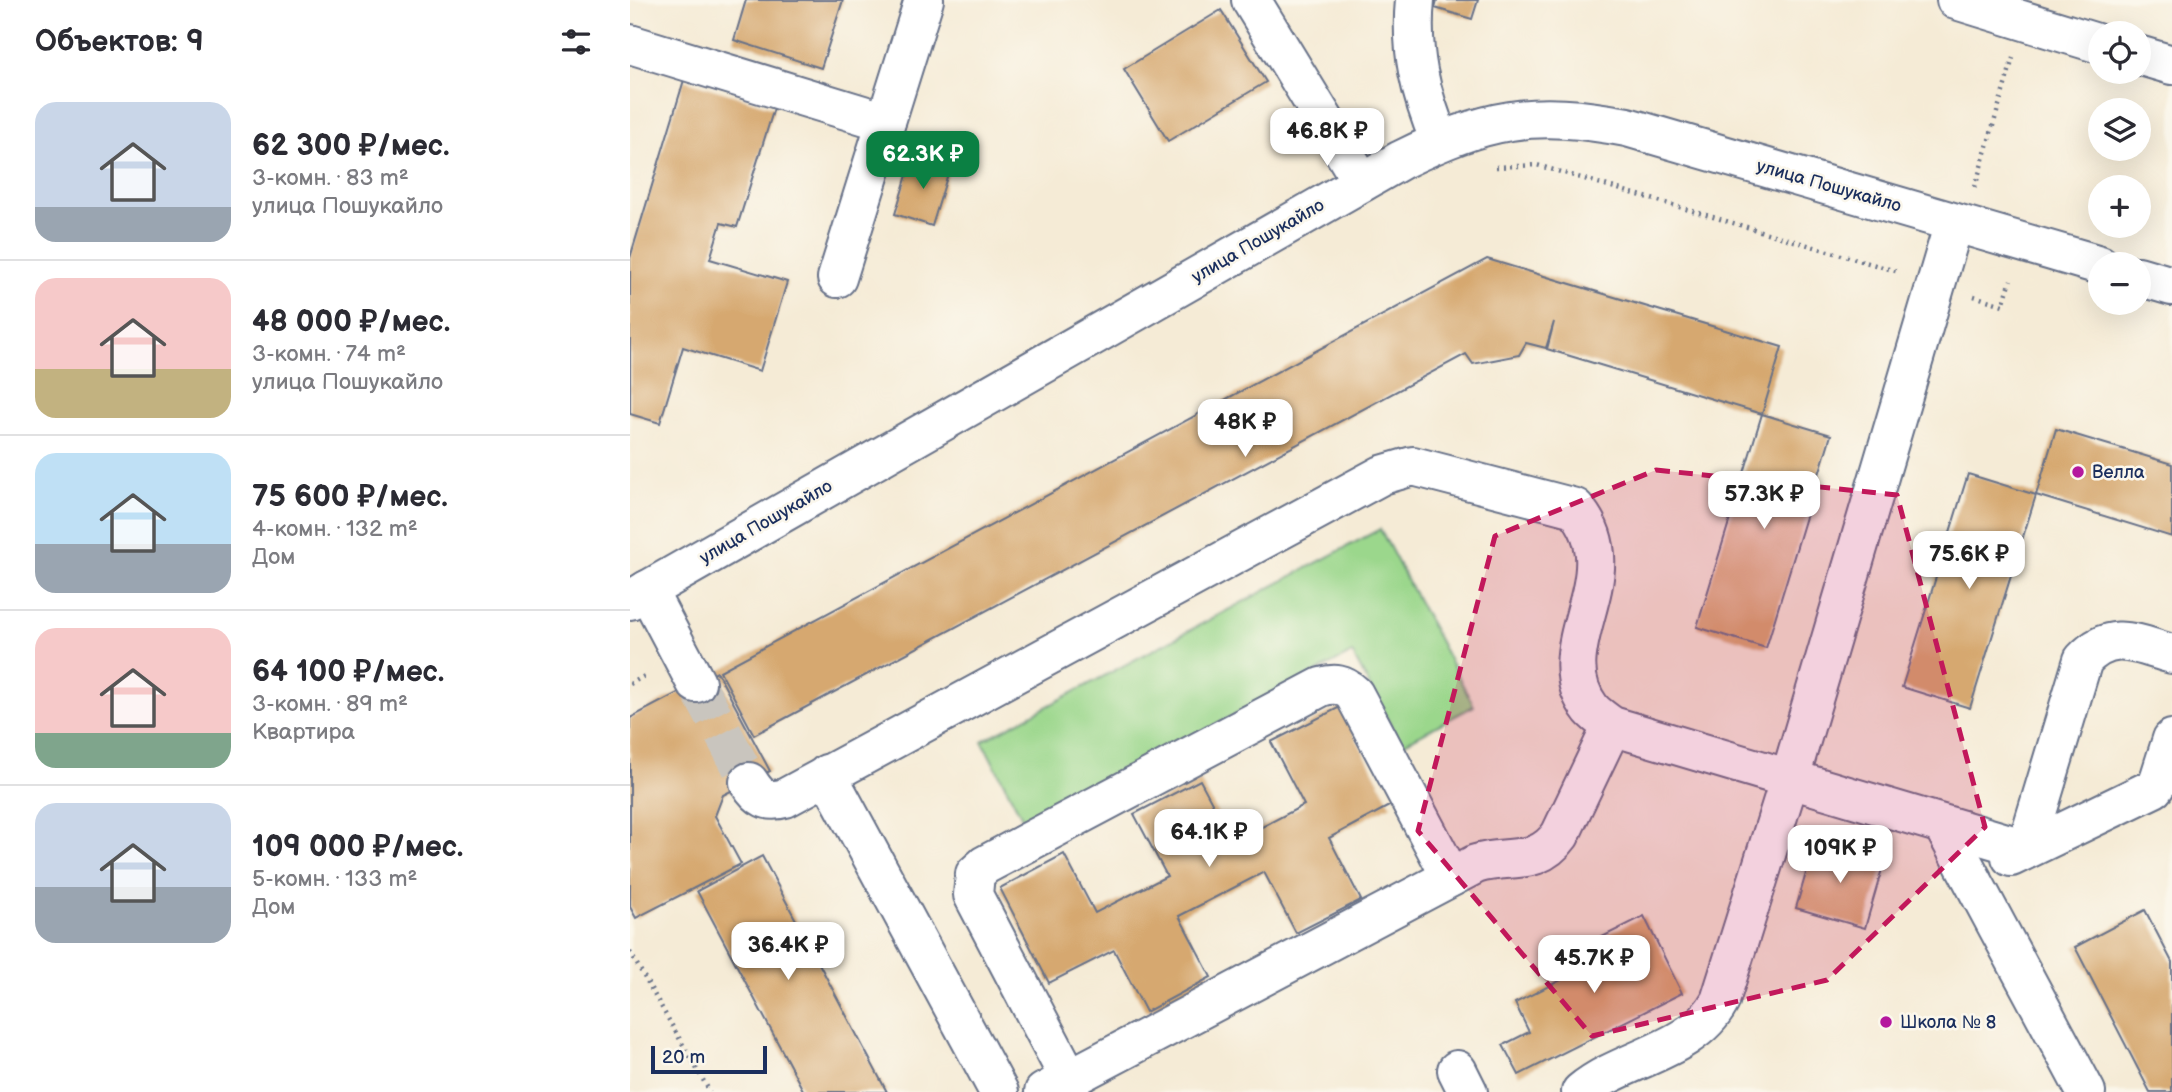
<!DOCTYPE html>
<html lang="ru">
<head>
<meta charset="utf-8">
<style>
  :root { --surface:#fff; --page:#f7f7f7; --text:#2b2b33; --muted:#7c7c81; --line:#e1e1e2; --accent:#0b8043 }
  body { margin:0; font-family:"Balsamiq Sans",sans-serif; background:var(--page); color:var(--text); height:100vh; display:flex; flex-direction:column; font-size:26px; white-space:nowrap }
  * { box-sizing:border-box; margin:0 }
  p { font-size:23px; color:var(--muted) }
  .icon { flex:none; width:38px; height:38px; fill:none; stroke:currentColor; stroke-width:2; stroke-linecap:round; stroke-linejoin:round }
  .map { position:relative; flex:1; overflow:hidden }
  .drawer { display:flex; flex-direction:column; background:var(--surface); width:630px }
  .drawer>* { flex:none }
  .controls { position:absolute; left:1458px; top:21px; display:grid; gap:14px }
  .controls a { display:grid; place-items:center; width:63px; height:63px; border-radius:50%; background:var(--surface); box-shadow:0 7px 28px #0002; font-size:35px }
  .scale { position:absolute; left:21px; bottom:18px; width:116px; box-sizing:border-box; padding-left:7px; border:4px solid #1b2f5e; border-top:0; font-size:19px; line-height:24px; white-space:nowrap; color:#1b2f5e; -webkit-text-stroke:5px #fbf7ec; paint-order:stroke }
  .price { position:absolute; translate:-50% -60px; padding:0 16px; border-radius:14px; background:#fff; color:#222; font-size:23px; line-height:46px; filter:drop-shadow(0 2px 4px #0008) }
  .price::after { content:''; position:absolute; left:50%; top:42px; width:21px; height:16px; margin-left:-10px; background:inherit; clip-path:polygon(0 0,100% 0,50% 100%) }
  .price.selected { background:var(--accent); color:#fff }
  ul { padding:0; list-style:none }
  li { display:flex; align-items:center; gap:21px; height:175px; padding:0 35px }
  li+li { border-top:2px solid var(--line) }
  li span { display:grid; place-items:center; flex:none; width:196px; height:140px; border-radius:21px; color:#555 }
  li>.icon { margin-inline-start:auto }
  span .icon { width:84px; height:84px; fill:#fffc; stroke-width:1 }
  li b { font-size:30px }
  h2 { display:flex; justify-content:space-between; align-items:center; height:84px; padding:0 35px; font-size:30px }
  main { display:flex; flex:1; min-height:0 }
  .map>svg:first-child { display:block }
  .green { fill:#9bd78c; stroke:#5b8375; stroke-width:2 }
  .building { fill:#d6a870 }
  .lines { fill:none; stroke-linecap:round; stroke-linejoin:round }
  .minor-tunnel { stroke:#c9c5be; stroke-width:38; stroke-dasharray:38 19; stroke-linecap:butt }
  .minor-casing { stroke:#677188; stroke-width:42 }
  .path { stroke:#677188; stroke-width:4.5; stroke-dasharray:2 5; stroke-linecap:butt }
  .minor { stroke:#fff; stroke-width:38 }
  .marked { fill:#c2185b; fill-opacity:0.2; stroke:#c2185b; stroke-width:5; stroke-dasharray:14 9; stroke-linejoin:round }
  .poi-dot { fill:#b5179e; stroke:#fbf7ec; stroke-width:2.5 }
  .labels { text-anchor:middle; dominant-baseline:central; stroke-width:5; stroke-linejoin:round; paint-order:stroke }
  .street-label { font-size:18px; fill:#1b2f5e; stroke:#fbf7ec }
  .poi-label { font-size:18px; fill:#1b2f5e; stroke:#fbf7ec; text-anchor:start }
</style>
</head>
<body>
<main>
<section class="drawer">
<h2>Объектов: 9<svg class="icon" aria-label="filters" viewBox="0 0 24 24"><path d="M4 7h16M4 17h16"/><circle cx="9" cy="7" r="2"/><circle cx="15" cy="17" r="2"/></svg></h2>
<ul>
<li><span style="background:linear-gradient(#c9d6e8 75%,#9aa5b1 0)"><svg class="icon" aria-label="home" viewBox="0 0 24 24"><path d="M3 11l9-7 9 7M6 9v11h12V9"/></svg></span><div><b>62 300 ₽/мес.</b><p>3-комн. · 83 m²</p><p>улица Пошукайло</p></div></li>
<li><span style="background:linear-gradient(#f6c9c9 65%,#c2b280 0)"><svg class="icon" aria-label="home" viewBox="0 0 24 24"><path d="M3 11l9-7 9 7M6 9v11h12V9"/></svg></span><div><b>48 000 ₽/мес.</b><p>3-комн. · 74 m²</p><p>улица Пошукайло</p></div></li>
<li><span style="background:linear-gradient(#bfe0f5 65%,#9aa5b1 0)"><svg class="icon" aria-label="home" viewBox="0 0 24 24"><path d="M3 11l9-7 9 7M6 9v11h12V9"/></svg></span><div><b>75 600 ₽/мес.</b><p>4-комн. · 132 m²</p><p>Дом</p></div></li>
<li><span style="background:linear-gradient(#f6c9c9 75%,#7fa58c 0)"><svg class="icon" aria-label="home" viewBox="0 0 24 24"><path d="M3 11l9-7 9 7M6 9v11h12V9"/></svg></span><div><b>64 100 ₽/мес.</b><p>3-комн. · 89 m²</p><p>Квартира</p></div></li>
<li><span style="background:linear-gradient(#c9d6e8 60%,#9aa5b1 0)"><svg class="icon" aria-label="home" viewBox="0 0 24 24"><path d="M3 11l9-7 9 7M6 9v11h12V9"/></svg></span><div><b>109 000 ₽/мес.</b><p>5-комн. · 133 m²</p><p>Дом</p></div></li>
</ul>
</section>
<div class="map">
<svg width="1542" height="1092" viewBox="0 0 1542 1092">
  <rect width="100%" height="100%" fill="#fbf7ec"/>
  <filter id="ink" filterUnits="userSpaceOnUse"><feTurbulence type="fractalNoise" baseFrequency=".0143" numOctaves="2"/><feDisplacementMap in="SourceGraphic" scale="14" xChannelSelector="R" yChannelSelector="G"/><feConvolveMatrix kernelMatrix="1 2 1 2 8 2 1 2 1" color-interpolation-filters="sRGB"/></filter>
  <filter id="wash" filterUnits="userSpaceOnUse"><feTurbulence type="fractalNoise" baseFrequency=".00686" numOctaves="4" result="noise"/><feDisplacementMap in="SourceGraphic" scale="28" xChannelSelector="R" yChannelSelector="G"/><feGaussianBlur stdDeviation="1.57" result="paint"/><feColorMatrix in="noise" values="0 0 0 0 0 0 0 0 0 0 0 0 0 0 0 0 0 1.4 0 .05"/><feComposite in="paint" operator="in"/></filter>
  <g filter="url(#wash)">
    <rect width="100%" height="100%" fill="#f5ebd6"/>
    <path class="green" d="M 750,529 L 844,706 L 771,745 L 722,653 L 396,825 L 352,741 Z"/>
    <g id="blocks">
      <g class="building">
        <path d="M 116,0 L 213,0 L 191,68 L 104,40 Z"/>
        <path d="M 807,0 L 848,0 L 842,19 L 805,8 Z"/>
        <path d="M 591,10 L 636,82 L 538,141 L 494,69 Z"/>
        <path d="M 54,80 L 144,108 L 107,227 L 91,223 L 80,259 L 157,282 L 130,371 L 53,347 L 30,423 L 0,414 L 0,258 Z"/>
        <path d="M 283,156 L 320,167 L 302,226 L 265,214 Z"/>
        <path d="M 857,259 L 1152,347 L 1132,414 L 917,349 L 924,322 L 916,348 L 896,343 L 889,355 L 843,364 L 836,354 L 124,735 L 90,671 Z"/>
        <path d="M 1132,414 L 1201,435 L 1136,648 L 1067,627 Z"/>
        <path d="M 1426,429 L 1542,464 L 1542,537 L 1406,495 Z"/>
        <path d="M 1338,474 L 1406,495 L 1340,708 L 1272,687 Z"/>
        <path d="M 87,672 L 140,771 L 93,795 L 85,816 L 111,864 L 6,918 L 0,907 L 0,718 Z"/>
        <path d="M 710,707 L 761,805 L 699,838 L 731,900 L 666,933 L 634,872 L 549,916 L 581,977 L 516,1012 L 484,950 L 419,983 L 370,888 L 434,854 L 465,913 L 537,876 L 504,814 L 570,780 L 603,842 L 674,805 L 641,742 Z"/>
        <path d="M 1185,842 L 1254,862 L 1235,928 L 1166,908 Z"/>
        <path d="M 132,856 L 257,1092 L 174,1092 L 67,891 Z"/>
        <path d="M 1515,910 L 1542,962 L 1542,1092 L 1520,1092 L 1445,947 Z"/>
        <path d="M 1014,916 L 1052,993 L 889,1075 L 873,1045 L 899,1032 L 885,1003 L 941,975 L 932,957 Z"/>
      </g>
    </g>
  </g>
  <g filter="url(#ink)">
    <use href="#blocks" fill-opacity="0" stroke="#677188" stroke-width="2"/>
    <g class="lines">
      <path class="minor-tunnel" d="M 66,683 L 119,782"/>
      <g class="minor-casing">
        <g id="minor">
          <path d="M 621,0 L 732,182"/>
          <path d="M 785,0 C 780,52 790,93 810,141"/>
          <path d="M 1326,0 L 1470,44"/>
          <path d="M 0,44 L 256,122"/>
          <path d="M 1508,55 L 1542,65"/>
          <path d="M 1508,276 L 1542,286"/>
          <path d="M 207,278 L 294,0"/>
          <path d="M 17,590 L 66,683"/>
          <path d="M 0,600 L 771,160 C 857,118 902,109 997,127 L 1470,265"/>
          <path d="M 197,774 L 369,1092"/>
          <path d="M 119,782 C 129,798 137,803 155,798 L 752,475 L 783,466 L 945,508 C 1003,575 913,647 961,709 C 966,715 975,721 982,726 L 1396,849 L 1453,660 C 1482,629 1506,644 1542,654"/>
          <path d="M 1314,827 L 1456,1092"/>
          <path d="M 1381,857 L 1524,788 L 1529,780 L 1542,739"/>
          <path d="M 827,1070 L 838,1092"/>
          <path d="M 439,1078 L 343,895 L 345,874 L 355,865 L 691,687 C 705,683 713,684 724,694 L 821,877"/>
          <path d="M 414,1092 L 846,864 C 880,853 906,868 930,835 L 982,726"/>
          <path d="M 951,1092 C 993,1057 1063,1052 1090,1001 L 1159,781 L 1324,223"/>
        </g>
      </g>
      <g class="path">
        <path d="M 866,167 L 907,165 L 1269,272"/>
        <path d="M 1345,187 L 1383,58"/>
        <path d="M 1344,296 L 1373,305 L 1381,280"/>
        <path d="M 0,684 L 18,674"/>
        <path d="M 0,952 L 80,1092"/>
      </g>
      <use href="#minor" class="minor"/>
    </g>
  </g>
  <path class="marked" d="M 1026,470 L 1267,495 L 1355,827 L 1197,980 L 962,1036 L 788,831 L 865,536 Z"/>
  <g class="poi-dot">
    <circle cx="1448" cy="472" r="7"/>
    <circle cx="1256" cy="1022" r="7"/>
  </g>
  <g class="labels">
    <g class="street-label">
      <text transform="translate(1199 186) rotate(16)">улица Пошукайло</text>
      <text transform="translate(628 241) rotate(-30)">улица Пошукайло</text>
      <text transform="translate(136 522) rotate(-30)">улица Пошукайло</text>
    </g>
    <g class="poi-label">
      <text x="1462" y="472">Велла</text>
      <text x="1270" y="1022">Школа № 8</text>
    </g>
  </g>
</svg>
<div class="controls">
<a><svg class="icon" aria-label="locate" viewBox="0 0 24 24"><circle cx="12" cy="12" r="6"/><path d="M12 2v4M12 18v4M2 12h4M18 12h4"/></svg></a>
<a><svg class="icon" aria-label="layers" viewBox="0 0 24 24"><path d="M12 4l9 5-9 5-9-5zM3 14l9 5 9-5"/></svg></a>
<a>+</a>
<a>−</a>
</div>
<div class="scale">20 m</div>
<b class="price" style="left:697px;top:168px">46.8K ₽</b>
<b class="price selected" style="left:293px;top:191px">62.3K ₽</b>
<b class="price" style="left:615px;top:459px">48K ₽</b>
<b class="price" style="left:1134px;top:531px">57.3K ₽</b>
<b class="price" style="left:1339px;top:591px">75.6K ₽</b>
<b class="price" style="left:579px;top:869px">64.1K ₽</b>
<b class="price" style="left:1210px;top:885px">109K ₽</b>
<b class="price" style="left:158px;top:982px">36.4K ₽</b>
<b class="price" style="left:964px;top:995px">45.7K ₽</b>
</div>
</main>
</body>
</html>
